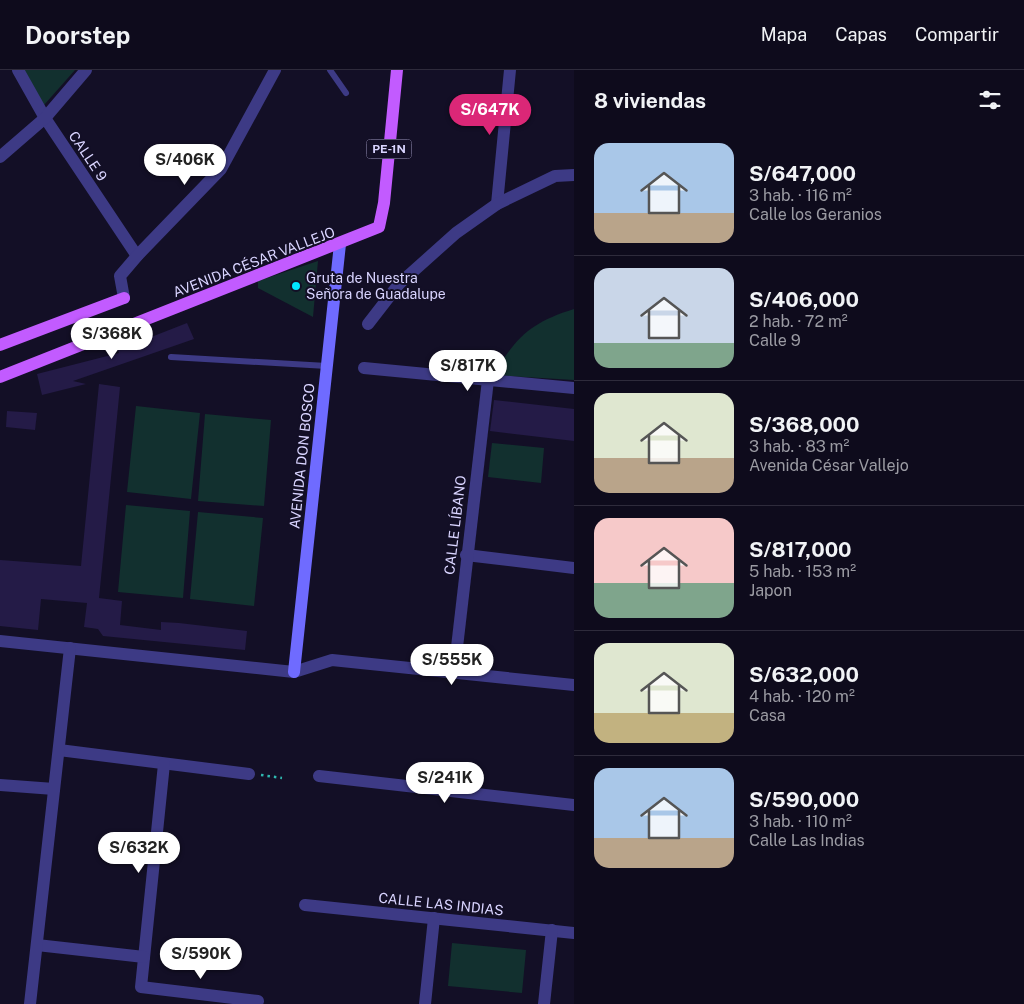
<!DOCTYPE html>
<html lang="es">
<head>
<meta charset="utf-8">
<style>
  :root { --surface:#0e0b1c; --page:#1c1929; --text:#f1f3f6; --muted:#9b9ba3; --line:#2e2b3b; --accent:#db2777 }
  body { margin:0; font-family:"Public Sans",sans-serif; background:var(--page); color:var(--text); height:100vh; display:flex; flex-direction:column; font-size:19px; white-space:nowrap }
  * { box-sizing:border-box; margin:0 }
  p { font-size:16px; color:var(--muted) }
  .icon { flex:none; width:28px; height:28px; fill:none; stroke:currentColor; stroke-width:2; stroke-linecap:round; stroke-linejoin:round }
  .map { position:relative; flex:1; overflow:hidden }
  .side { display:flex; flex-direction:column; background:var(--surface); width:450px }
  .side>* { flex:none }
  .price { position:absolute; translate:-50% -42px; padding:0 11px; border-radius:18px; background:#fff; color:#222; font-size:16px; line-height:32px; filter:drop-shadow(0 1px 2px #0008) }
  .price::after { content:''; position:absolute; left:50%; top:30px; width:15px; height:11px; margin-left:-8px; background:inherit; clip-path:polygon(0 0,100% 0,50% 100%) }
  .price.selected { background:var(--accent); color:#fff }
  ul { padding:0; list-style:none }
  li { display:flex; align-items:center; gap:15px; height:125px; padding:0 20px }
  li+li { border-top:1px solid var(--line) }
  li span { display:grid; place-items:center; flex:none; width:140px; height:100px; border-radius:15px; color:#555 }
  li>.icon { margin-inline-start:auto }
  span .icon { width:60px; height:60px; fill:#fffc; stroke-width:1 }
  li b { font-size:21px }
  h2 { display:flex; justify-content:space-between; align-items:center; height:60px; padding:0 20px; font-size:21px }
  header { display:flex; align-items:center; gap:30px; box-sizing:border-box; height:70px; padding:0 25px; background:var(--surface); border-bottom:1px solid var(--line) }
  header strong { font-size:24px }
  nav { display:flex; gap:28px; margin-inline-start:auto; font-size:18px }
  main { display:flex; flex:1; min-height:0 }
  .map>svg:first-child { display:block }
  .green { fill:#12302f }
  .building { fill:#241b47 }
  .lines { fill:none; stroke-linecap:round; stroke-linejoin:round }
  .path { stroke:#2fb8b0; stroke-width:2.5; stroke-dasharray:2.5 4; stroke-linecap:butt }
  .service { stroke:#3d3a85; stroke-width:6 }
  .minor { stroke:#3d3a85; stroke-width:12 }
  .secondary { stroke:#6f6bff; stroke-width:12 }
  .primary { stroke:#c25bff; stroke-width:12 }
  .poi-dot { fill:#00e5ff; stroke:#130f26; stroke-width:2 }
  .labels { text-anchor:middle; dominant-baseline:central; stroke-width:4; stroke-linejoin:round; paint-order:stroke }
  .shield { fill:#130f26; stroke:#9e99be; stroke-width:1 }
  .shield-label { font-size:12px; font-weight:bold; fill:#d9d4ff }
  .street-label { font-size:14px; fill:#d9d4ff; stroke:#130f26 }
  .poi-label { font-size:14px; fill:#d9d4ff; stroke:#130f26; text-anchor:start }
</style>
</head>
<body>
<header>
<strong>Doorstep</strong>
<nav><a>Mapa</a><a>Capas</a><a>Compartir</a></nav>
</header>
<main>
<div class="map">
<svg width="574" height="934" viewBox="0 0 574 934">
  <rect width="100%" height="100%" fill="#130f26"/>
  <g class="green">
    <path d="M 23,0 L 75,0 L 44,35 Z"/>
    <path d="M 318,191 L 313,247 L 258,218 L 258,211 Z"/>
    <path d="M 574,239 L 574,310 L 494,305 C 515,267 532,252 574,239 Z"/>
    <path d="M 136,336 L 200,343 L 191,429 L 127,422 Z"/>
    <path d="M 205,344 L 271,350 L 264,436 L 198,431 Z"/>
    <path d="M 492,373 L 544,378 L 541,413 L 488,407 Z"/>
    <path d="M 126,435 L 190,441 L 183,528 L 118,522 Z"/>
    <path d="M 198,442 L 263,448 L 254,536 L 190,529 Z"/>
    <path d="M 452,873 L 526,880 L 522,923 L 448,916 Z"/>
  </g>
  <g class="building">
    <path d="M 187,253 L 194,269 L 73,311 L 86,314 L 42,325 L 37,304 L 119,283 L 118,280 Z"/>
    <path d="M 99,314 L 120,317 L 99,528 L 122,531 L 120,555 L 161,560 L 161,552 L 179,553 L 247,561 L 245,580 L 103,566 L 98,559 L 84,557 L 87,533 L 41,529 L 38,560 L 0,556 L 0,490 L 81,496 Z"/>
    <path d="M 494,330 L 574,339 L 574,371 L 490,361 Z"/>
    <path d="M 7,341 L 37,343 L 35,360 L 6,357 Z"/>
  </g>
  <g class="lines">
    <path class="path" d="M 261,705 L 282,708"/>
    <g class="service">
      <path d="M 330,0 L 346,23"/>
      <path d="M 171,287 L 327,296"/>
    </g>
    <g class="minor">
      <path d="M 18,0 L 45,48 L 137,186"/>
      <path d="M 0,87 L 45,48 L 86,0"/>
      <path d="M 497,134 L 510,0"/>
      <path d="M 124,228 L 120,206 L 137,186 L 221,99 L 275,0"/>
      <path d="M 368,254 L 399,214 L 456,163 L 497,134 L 555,106 L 574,105"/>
      <path d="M 364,298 L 574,318"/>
      <path d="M 466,485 L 574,498"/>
      <path d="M 0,571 L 294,602 L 332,590 L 574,615"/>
      <path d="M 454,603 L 488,310"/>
      <path d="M 59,680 L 249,704"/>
      <path d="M 164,694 L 141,917 L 258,931"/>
      <path d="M 319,706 L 574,735"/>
      <path d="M 0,715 L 54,719"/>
      <path d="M 305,835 L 574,863"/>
      <path d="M 37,875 L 144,887"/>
      <path d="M 30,934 L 70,578"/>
      <path d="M 425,934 L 434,848"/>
      <path d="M 544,934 L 552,860"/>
    </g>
    <path class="secondary" d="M 294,602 L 340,174"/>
    <g class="primary">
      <path d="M 0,275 L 124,228"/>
      <path d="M 0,307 L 379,157 L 384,133 L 397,0"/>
    </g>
  </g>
  <circle class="poi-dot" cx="296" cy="216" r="5"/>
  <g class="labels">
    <rect class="shield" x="366.5" y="69.5" width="45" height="19" rx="4"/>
    <g class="shield-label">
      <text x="389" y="79">PE-1N</text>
    </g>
    <g class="street-label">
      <text transform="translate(88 86) rotate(56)">CALLE 9</text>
      <text transform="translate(254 192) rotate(-21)">AVENIDA CÉSAR VALLEJO</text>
      <text transform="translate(302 386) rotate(-84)">AVENIDA DON BOSCO</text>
      <text transform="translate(455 455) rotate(-83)">CALLE LÍBANO</text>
      <text transform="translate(441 834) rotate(6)">CALLE LAS INDIAS</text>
    </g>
    <g class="poi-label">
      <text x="306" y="208">Gruta de Nuestra<tspan x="306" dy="16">Señora de Guadalupe</tspan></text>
    </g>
  </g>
</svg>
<b class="price selected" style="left:490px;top:66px">S/647K</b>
<b class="price" style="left:185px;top:116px">S/406K</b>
<b class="price" style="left:112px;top:290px">S/368K</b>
<b class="price" style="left:468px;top:322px">S/817K</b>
<b class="price" style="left:452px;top:616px">S/555K</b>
<b class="price" style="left:445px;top:734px">S/241K</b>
<b class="price" style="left:139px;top:804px">S/632K</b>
<b class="price" style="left:201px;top:910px">S/590K</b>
</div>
<section class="side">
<h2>8 viviendas<svg class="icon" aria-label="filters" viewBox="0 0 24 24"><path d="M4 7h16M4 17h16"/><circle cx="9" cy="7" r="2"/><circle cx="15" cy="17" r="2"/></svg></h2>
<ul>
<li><span style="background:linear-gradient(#a9c7e8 70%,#b9a48a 0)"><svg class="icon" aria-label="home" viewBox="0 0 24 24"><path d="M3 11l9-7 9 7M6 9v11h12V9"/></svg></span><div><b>S/647,000</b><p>3 hab. · 116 m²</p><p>Calle los Geranios</p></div></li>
<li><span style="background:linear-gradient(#c9d6e8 75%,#7fa58c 0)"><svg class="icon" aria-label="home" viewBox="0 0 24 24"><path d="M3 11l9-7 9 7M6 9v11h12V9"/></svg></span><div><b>S/406,000</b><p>2 hab. · 72 m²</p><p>Calle 9</p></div></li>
<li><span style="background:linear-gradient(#dfe7d0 65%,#b9a48a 0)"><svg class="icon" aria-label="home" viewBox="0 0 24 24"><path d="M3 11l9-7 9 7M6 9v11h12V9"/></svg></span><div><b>S/368,000</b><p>3 hab. · 83 m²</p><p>Avenida César Vallejo</p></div></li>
<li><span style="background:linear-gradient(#f6c9c9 65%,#7fa58c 0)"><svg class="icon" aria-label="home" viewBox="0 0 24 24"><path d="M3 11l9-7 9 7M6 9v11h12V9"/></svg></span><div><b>S/817,000</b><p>5 hab. · 153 m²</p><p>Japon</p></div></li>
<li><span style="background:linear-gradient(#dfe7d0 70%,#c2b280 0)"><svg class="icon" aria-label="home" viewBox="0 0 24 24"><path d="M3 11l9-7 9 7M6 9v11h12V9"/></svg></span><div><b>S/632,000</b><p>4 hab. · 120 m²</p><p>Casa</p></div></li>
<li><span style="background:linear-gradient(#a9c7e8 70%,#b9a48a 0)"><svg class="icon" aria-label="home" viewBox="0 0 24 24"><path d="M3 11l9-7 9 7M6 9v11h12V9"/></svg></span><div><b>S/590,000</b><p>3 hab. · 110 m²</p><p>Calle Las Indias</p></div></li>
</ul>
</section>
</main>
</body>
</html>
